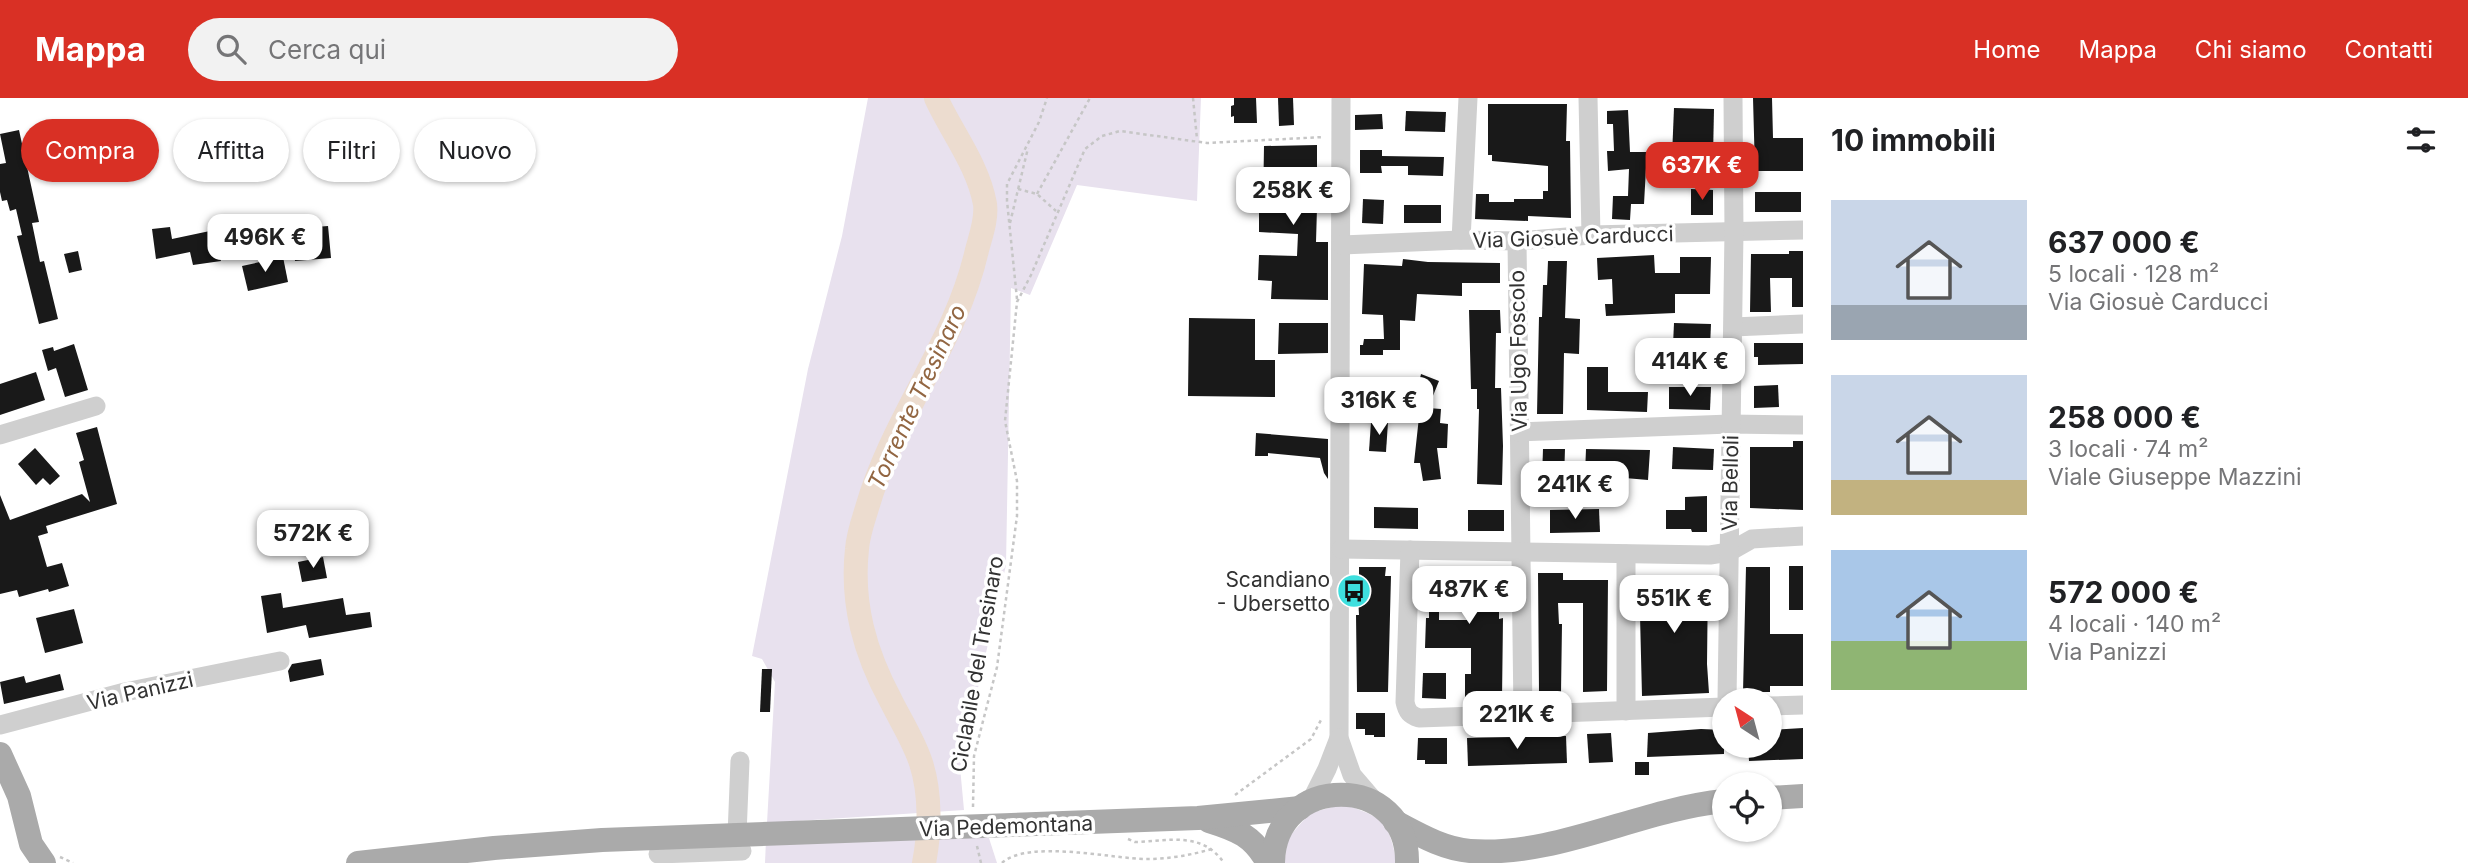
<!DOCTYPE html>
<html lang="it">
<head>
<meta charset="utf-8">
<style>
  :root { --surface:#fff; --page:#f2f2f2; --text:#202124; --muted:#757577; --accent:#d93025 }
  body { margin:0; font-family:Inter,sans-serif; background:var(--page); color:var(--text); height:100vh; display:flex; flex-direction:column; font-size:26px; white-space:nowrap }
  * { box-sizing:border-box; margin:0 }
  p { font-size:23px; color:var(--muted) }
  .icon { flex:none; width:38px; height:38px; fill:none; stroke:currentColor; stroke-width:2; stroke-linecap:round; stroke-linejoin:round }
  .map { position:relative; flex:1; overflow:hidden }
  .panel { display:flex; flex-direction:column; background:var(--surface); width:665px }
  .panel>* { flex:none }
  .hud { position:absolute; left:21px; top:21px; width:665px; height:63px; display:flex; gap:14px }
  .needle { width:46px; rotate:324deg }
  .tools { position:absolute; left:1712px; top:590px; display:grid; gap:14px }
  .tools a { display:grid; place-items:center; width:70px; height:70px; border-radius:50%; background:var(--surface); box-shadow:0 2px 5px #0004; font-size:35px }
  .price { position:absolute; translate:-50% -60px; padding:0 16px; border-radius:14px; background:#fff; color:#222; font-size:23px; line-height:46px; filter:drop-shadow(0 2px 4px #0008) }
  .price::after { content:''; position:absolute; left:50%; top:42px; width:21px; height:16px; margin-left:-10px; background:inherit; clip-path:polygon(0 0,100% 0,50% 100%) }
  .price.on { background:var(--accent); color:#fff }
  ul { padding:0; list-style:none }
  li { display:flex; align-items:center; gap:21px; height:175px; padding:0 28px }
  li span { display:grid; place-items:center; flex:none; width:196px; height:140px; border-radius:0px; color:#555 }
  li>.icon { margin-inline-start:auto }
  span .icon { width:84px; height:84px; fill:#fffc; stroke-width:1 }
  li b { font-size:30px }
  h2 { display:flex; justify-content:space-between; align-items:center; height:84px; padding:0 28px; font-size:30px }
  .pill { padding:0 24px; border-radius:32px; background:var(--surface); box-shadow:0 2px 5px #0004; font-size:24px; line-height:63px }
  .pill.on { background:var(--accent); color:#fff }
  header { display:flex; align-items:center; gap:42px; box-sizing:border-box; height:98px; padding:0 35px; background:var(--accent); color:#fff }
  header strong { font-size:33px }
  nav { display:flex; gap:38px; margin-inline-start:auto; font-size:24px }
  .search { width:490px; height:63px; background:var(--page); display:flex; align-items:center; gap:18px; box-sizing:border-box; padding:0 24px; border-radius:38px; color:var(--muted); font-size:26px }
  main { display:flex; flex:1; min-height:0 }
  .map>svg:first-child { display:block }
  .green { fill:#e8e1ee }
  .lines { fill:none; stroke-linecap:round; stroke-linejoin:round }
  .river { stroke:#ecdccf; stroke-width:24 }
  .building { fill:#191919; fill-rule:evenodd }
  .path { stroke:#c6c6c6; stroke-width:2.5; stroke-dasharray:3.5 3.5; stroke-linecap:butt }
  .minor { stroke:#cfcfcf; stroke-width:19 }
  .major { stroke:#aaa; stroke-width:24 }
  .labels { text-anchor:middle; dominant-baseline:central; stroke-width:7; stroke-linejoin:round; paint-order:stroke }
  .street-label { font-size:21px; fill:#323232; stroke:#fff }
  .poi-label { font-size:21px; fill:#323232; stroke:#fff; text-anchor:end }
  .water-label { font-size:23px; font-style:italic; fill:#926642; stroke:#fff }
</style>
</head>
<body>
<header>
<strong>Mappa</strong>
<div class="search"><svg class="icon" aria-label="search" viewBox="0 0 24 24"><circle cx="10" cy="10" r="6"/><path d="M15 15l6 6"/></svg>Cerca qui</div>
<nav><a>Home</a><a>Mappa</a><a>Chi siamo</a><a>Contatti</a></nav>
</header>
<main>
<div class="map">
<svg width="1803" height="765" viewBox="0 0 1803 765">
  <rect width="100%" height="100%" fill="#fff"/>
  <g class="green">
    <path d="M 868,0 L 1201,0 L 1197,103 L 1077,87 L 1030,197 L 1011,190 L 1006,467 L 960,669 L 964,712 L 767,725 L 775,584 L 762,561 L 752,558 L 808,271 L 842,138 Z"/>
    <path d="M 1344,706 C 1384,721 1388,721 1397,765 L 1284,765 L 1288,740 L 1310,715 Z"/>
    <path d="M 988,737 L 997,765 L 765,765 L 766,742 Z"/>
  </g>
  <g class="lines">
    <path class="river" d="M 924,765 C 930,734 931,696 921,665 C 914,643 901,623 891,603 C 865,555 851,506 857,451 C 858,437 863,423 867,410 C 893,319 956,245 977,152 C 981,137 987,121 985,106 C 978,67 952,35 936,0"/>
  </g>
  <g class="building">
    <path d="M 1234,0 L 1256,0 L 1257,25 L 1234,25 L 1234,18 L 1231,19 L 1231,8 L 1234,7 Z"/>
    <path d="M 1278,0 L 1293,0 L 1294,27 L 1279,28 Z"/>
    <path d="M 1753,0 L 1772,0 L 1773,40 L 1803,40 L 1803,73 L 1755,73 Z"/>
    <path d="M 1488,6 L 1567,6 L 1566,43 L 1570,43 L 1571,120 L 1528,118 L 1528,123 L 1475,121 L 1476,96 L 1489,96 L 1489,104 L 1514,104 L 1514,101 L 1543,101 L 1543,93 L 1548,93 L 1548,68 L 1492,63 L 1492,57 L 1488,57 Z"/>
    <path d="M 1674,10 L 1714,11 L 1713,59 L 1672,58 Z"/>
    <path d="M 1628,12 L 1630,54 L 1651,54 L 1651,70 L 1646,70 L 1644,106 L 1631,106 L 1630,122 L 1612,121 L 1613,98 L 1628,98 L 1629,71 L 1608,73 L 1607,53 L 1614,53 L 1613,26 L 1607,26 L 1607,13 Z"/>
    <path d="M 1406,13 L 1446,14 L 1445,34 L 1405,33 Z"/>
    <path d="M 1382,16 L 1383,31 L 1355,32 L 1355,17 Z"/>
    <path d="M 19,32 L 39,124 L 32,125 L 40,164 L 44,163 L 58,221 L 39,226 L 17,138 L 22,137 L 16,111 L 10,113 L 7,102 L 2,103 L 0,94 L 0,66 L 6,65 L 0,36 Z"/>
    <path d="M 1317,47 L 1317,87 L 1277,87 L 1276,109 L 1317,110 L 1316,144 L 1328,144 L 1328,202 L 1271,201 L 1272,183 L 1258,182 L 1259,157 L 1297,158 L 1298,136 L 1259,134 L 1259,108 L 1263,108 L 1264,48 Z"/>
    <path d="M 1360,52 L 1382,52 L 1382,58 L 1444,59 L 1443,78 L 1408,77 L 1408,68 L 1381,68 L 1382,75 L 1360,75 Z"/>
    <path d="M 1691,91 L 1713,92 L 1713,117 L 1691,117 Z"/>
    <rect x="1755" y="94" width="46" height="20"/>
    <path d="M 1363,101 L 1384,102 L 1383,126 L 1362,125 Z"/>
    <rect x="1404" y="107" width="37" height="18"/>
    <path d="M 328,128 L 331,160 L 295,163 L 292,131 Z"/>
    <path d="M 170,129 L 172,141 L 224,130 L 227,141 L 216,144 L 221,163 L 193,167 L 190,154 L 156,161 L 152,131 Z"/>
    <path d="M 78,153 L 82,172 L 69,175 L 64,156 Z"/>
    <path d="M 1789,153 L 1803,153 L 1803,209 L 1792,209 L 1792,180 L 1770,180 L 1771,214 L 1750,214 L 1751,156 L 1789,156 Z"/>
    <path d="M 1654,157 L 1655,175 L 1680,175 L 1680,159 L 1711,159 L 1710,196 L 1675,196 L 1675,215 L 1606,218 L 1605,206 L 1613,206 L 1612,181 L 1598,182 L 1597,160 Z"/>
    <path d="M 283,159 L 288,184 L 248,193 L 242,168 Z"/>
    <path d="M 1403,161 L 1428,164 L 1500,165 L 1500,185 L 1462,185 L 1462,198 L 1417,196 L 1415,223 L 1400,222 L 1400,252 L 1383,252 L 1383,257 L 1360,257 L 1360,247 L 1363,247 L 1364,241 L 1384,241 L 1383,217 L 1362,216 L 1364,166 L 1402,168 Z"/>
    <path d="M 1548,163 L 1567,163 L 1565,220 L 1580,221 L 1579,256 L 1564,255 L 1563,316 L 1537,316 L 1539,219 L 1542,219 L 1543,187 L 1547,187 Z"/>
    <path d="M 1469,212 L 1500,212 L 1501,235 L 1496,235 L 1495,290 L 1501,290 L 1503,348 L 1502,387 L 1477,386 L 1479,311 L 1477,311 L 1477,291 L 1471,291 Z"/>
    <path d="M 1189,220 L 1255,221 L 1255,262 L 1275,262 L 1275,299 L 1188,298 Z"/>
    <path d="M 1279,225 L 1328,225 L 1328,255 L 1278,256 Z"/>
    <path d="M 1674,225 L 1711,226 L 1710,249 L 1673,247 Z"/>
    <path d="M 1754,245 L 1803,245 L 1803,266 L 1758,267 L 1758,259 L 1754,259 Z"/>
    <path d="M 74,246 L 88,292 L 65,299 L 56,270 L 48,273 L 42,252 L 53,249 L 54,253 Z"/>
    <path d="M 1587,269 L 1608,269 L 1608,294 L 1648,294 L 1647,314 L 1587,312 Z"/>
    <path d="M 36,274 L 45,302 L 0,317 L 0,286 Z"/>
    <path d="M 1421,276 L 1439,283 L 1428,310 L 1441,311 L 1440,325 L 1448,326 L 1447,350 L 1437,350 L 1441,381 L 1423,383 L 1420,365 L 1414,365 L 1419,319 L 1407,319 L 1409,288 L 1418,289 Z"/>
    <path d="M 1778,287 L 1779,309 L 1754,310 L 1754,288 Z"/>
    <path d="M 1669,289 L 1711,289 L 1710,312 L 1669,311 Z"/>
    <path d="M 1371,324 L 1388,324 L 1386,354 L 1369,353 Z"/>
    <path d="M 97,329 L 117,406 L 46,428 L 48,435 L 38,438 L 47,469 L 62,465 L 69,488 L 49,494 L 48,491 L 19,499 L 17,492 L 0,496 L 0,397 L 10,422 L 82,396 L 90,404 L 79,364 L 84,362 L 76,335 Z"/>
    <path d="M 1256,335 L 1328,341 L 1328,381 L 1324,375 L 1320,360 L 1268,355 L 1268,358 L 1255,358 Z"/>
    <path d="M 1793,343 L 1803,343 L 1803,412 L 1750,410 L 1750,349 L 1793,349 Z"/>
    <path d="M 1673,349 L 1714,351 L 1713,372 L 1672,371 Z"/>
    <path d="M 35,350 L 60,378 L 50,387 L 43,380 L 36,387 L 18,366 Z"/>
    <path d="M 1543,351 L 1565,351 L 1564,381 L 1542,380 Z"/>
    <path d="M 1586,351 L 1650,352 L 1648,382 L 1625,380 L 1625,378 L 1585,376 Z"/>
    <path d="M 1707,398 L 1707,434 L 1692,434 L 1691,431 L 1666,431 L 1666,412 L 1685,412 L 1685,399 Z"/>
    <path d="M 1374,409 L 1418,410 L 1418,431 L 1374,430 Z"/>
    <path d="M 1599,411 L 1600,434 L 1550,435 L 1550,412 Z"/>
    <rect x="1468" y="412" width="36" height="21"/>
    <path d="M 323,459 L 327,480 L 302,484 L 298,464 Z"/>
    <rect x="1789" y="468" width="14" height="44"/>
    <path d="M 1359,469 L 1386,469 L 1385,478 L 1391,478 L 1388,594 L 1357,594 L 1356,517 L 1359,517 L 1357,480 L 1359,480 Z"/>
    <path d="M 1746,469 L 1770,469 L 1770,536 L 1803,536 L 1803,588 L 1770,588 L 1770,594 L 1743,594 Z"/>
    <path d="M 1429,474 L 1499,474 L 1499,521 L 1503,520 L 1502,601 L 1465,601 L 1465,576 L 1471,576 L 1471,550 L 1425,550 L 1426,520 L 1429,520 ZM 1439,502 L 1470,502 L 1470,522 L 1439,522 Z"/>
    <path d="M 1538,475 L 1563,475 L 1563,482 L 1608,482 L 1607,593 L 1583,594 L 1583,505 L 1558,505 L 1559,526 L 1562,526 L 1561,595 L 1539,595 Z"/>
    <path d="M 1639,477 L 1708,478 L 1707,566 L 1709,595 L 1642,598 Z"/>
    <path d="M 281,495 L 283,510 L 343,500 L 346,517 L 370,514 L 372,529 L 309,540 L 306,527 L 267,535 L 261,498 Z"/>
    <path d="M 74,511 L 83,545 L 45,555 L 36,520 Z"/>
    <path d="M 321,561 L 324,577 L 290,584 L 288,573 L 292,566 Z"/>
    <path d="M 762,571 L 772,571 L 770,614 L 760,614 Z"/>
    <path d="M 1423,575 L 1446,575 L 1446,601 L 1422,600 Z"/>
    <path d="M 60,576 L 64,592 L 4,606 L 0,584 L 24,578 L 26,585 Z"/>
    <path d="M 1356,615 L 1385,615 L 1385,639 L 1374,639 L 1374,637 L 1365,637 L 1365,631 L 1356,631 Z"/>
    <path d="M 1803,630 L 1803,661 L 1749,663 L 1748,648 L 1769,648 L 1769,632 Z"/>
    <path d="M 1701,631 L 1724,632 L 1724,656 L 1647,659 L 1648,635 Z"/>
    <path d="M 1611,635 L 1613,664 L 1589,665 L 1587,636 Z"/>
    <path d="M 1566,638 L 1567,665 L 1468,668 L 1467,640 Z"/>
    <path d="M 1418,640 L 1447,640 L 1447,666 L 1425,666 L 1425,662 L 1417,662 Z"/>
    <rect x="1635" y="664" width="14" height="13"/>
  </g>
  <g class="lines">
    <g class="path">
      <path d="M 1193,0 L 1197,41"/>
      <path d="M 1018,91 L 1037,96 L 1056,113"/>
      <path d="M 1037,96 L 1090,0"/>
      <path d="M 1010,125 L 1028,50"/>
      <path d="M 1017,201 L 1007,103 L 1007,86 L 1039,24 L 1047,0"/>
      <path d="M 1235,697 L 1311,641 L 1322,620"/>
      <path d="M 973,709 L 974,658 L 997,569 L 1017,418 L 1017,383 L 1005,323 L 1017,204 L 1031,177 L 1085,51 L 1102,38 L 1120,33 L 1207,45 L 1324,39"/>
      <path d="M 1128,741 L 1135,744 C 1169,743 1202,733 1224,765"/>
      <path d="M 977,748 L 981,765"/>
      <path d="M 60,759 L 73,765"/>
      <path d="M 1002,765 C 1028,741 1113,761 1147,761 C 1169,761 1191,757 1212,751"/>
    </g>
    <g class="minor">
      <path d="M 1341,0 L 1339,640 L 1352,677 L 1376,705"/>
      <path d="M 1588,0 L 1591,137"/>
      <path d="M 1461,142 L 1468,0"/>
      <path d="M 1517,143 L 1523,616"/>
      <path d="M 1342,147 L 1461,142 L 1517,143 L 1591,137 L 1803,132"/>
      <path d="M 1733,229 L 1803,226"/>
      <path d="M 1519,334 L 1730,326 L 1803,327"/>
      <path d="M 0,337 L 96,308"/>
      <path d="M 1341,451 L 1710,457 L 1729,454 L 1752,441 L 1803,438"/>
      <path d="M 1410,452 L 1405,604 C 1407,614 1410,617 1419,620 L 1724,609"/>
      <path d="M 1626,456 L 1626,613"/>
      <path d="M 1727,602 L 1734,134 L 1733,0"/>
      <path d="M 1769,608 L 1803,607"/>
      <path d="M 0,627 L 125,594 L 280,563"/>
      <path d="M 1311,703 L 1327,671 L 1339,640"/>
      <path d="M 737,737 L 740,663"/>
      <path d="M 658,756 L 742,753"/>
    </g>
    <g class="major">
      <path d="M 0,656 L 19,698 L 31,746 L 44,765"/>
      <path d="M 1769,700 L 1803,698"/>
      <path d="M 1209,723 C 1238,732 1253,738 1268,765"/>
      <path d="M 1395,724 C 1418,736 1443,751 1470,753 C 1557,759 1638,712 1724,703"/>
      <path d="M 358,765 L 494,750 L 602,742 L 1198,720 L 1300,710"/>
      <path d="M 1273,765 C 1274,674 1409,674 1407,765"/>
    </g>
  </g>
  <defs>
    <g id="bus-disc" transform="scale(1.75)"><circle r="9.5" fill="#3edfde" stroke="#fff"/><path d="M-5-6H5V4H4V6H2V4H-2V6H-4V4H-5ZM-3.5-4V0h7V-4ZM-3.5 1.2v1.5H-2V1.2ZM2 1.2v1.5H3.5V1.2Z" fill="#111"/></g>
  </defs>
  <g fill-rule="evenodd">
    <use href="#bus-disc" x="1354" y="493"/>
  </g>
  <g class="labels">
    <g class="street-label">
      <text transform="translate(1573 139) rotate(-2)">Via Giosuè Carducci</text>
      <text transform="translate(1518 253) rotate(-91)">Via Ugo Foscolo</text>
      <text transform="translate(1730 385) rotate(-89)">Via Belloli</text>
      <text transform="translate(977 566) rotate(-80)">Ciclabile del Tresinaro</text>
      <text transform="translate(140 593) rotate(-13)">Via Panizzi</text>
      <text transform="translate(1006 728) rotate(-2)">Via Pedemontana</text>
    </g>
    <g class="poi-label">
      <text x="1330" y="481">Scandiano<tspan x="1330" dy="24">- Ubersetto</tspan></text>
    </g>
    <g class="water-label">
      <text transform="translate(917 299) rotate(-65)">Torrente Tresinaro</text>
    </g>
  </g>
</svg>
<div class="tools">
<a><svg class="needle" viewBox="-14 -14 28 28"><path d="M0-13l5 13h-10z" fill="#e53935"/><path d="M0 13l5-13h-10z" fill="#757577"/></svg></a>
<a><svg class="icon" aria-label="locate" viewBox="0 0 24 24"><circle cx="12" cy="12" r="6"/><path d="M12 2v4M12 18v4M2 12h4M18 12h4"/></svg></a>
</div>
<b class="price on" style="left:1702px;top:104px">637K €</b>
<b class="price" style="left:1293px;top:129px">258K €</b>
<b class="price" style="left:265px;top:176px">496K €</b>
<b class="price" style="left:1690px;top:300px">414K €</b>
<b class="price" style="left:1379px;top:339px">316K €</b>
<b class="price" style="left:1575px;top:423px">241K €</b>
<b class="price" style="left:313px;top:472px">572K €</b>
<b class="price" style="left:1469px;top:528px">487K €</b>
<b class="price" style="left:1674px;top:537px">551K €</b>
<b class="price" style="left:1517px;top:653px">221K €</b>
<div class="hud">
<a class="pill on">Compra</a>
<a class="pill">Affitta</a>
<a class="pill">Filtri</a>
<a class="pill">Nuovo</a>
</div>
</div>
<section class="panel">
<h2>10 immobili<svg class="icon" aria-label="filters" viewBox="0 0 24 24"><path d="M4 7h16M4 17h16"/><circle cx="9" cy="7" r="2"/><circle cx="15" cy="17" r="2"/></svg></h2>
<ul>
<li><span style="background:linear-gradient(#c9d6e8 75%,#9aa5b1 0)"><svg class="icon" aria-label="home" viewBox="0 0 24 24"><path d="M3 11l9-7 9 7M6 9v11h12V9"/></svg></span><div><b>637 000 €</b><p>5 locali · 128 m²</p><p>Via Giosuè Carducci</p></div></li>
<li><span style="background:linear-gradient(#c9d6e8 75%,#c2b280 0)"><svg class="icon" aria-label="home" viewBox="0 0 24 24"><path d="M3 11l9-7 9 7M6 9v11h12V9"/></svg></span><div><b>258 000 €</b><p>3 locali · 74 m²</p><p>Viale Giuseppe Mazzini</p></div></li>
<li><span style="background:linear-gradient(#a9c7e8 65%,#8fb573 0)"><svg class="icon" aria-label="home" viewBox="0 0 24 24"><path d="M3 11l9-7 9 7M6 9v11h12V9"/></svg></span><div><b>572 000 €</b><p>4 locali · 140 m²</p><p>Via Panizzi</p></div></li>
</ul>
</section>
</main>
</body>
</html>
